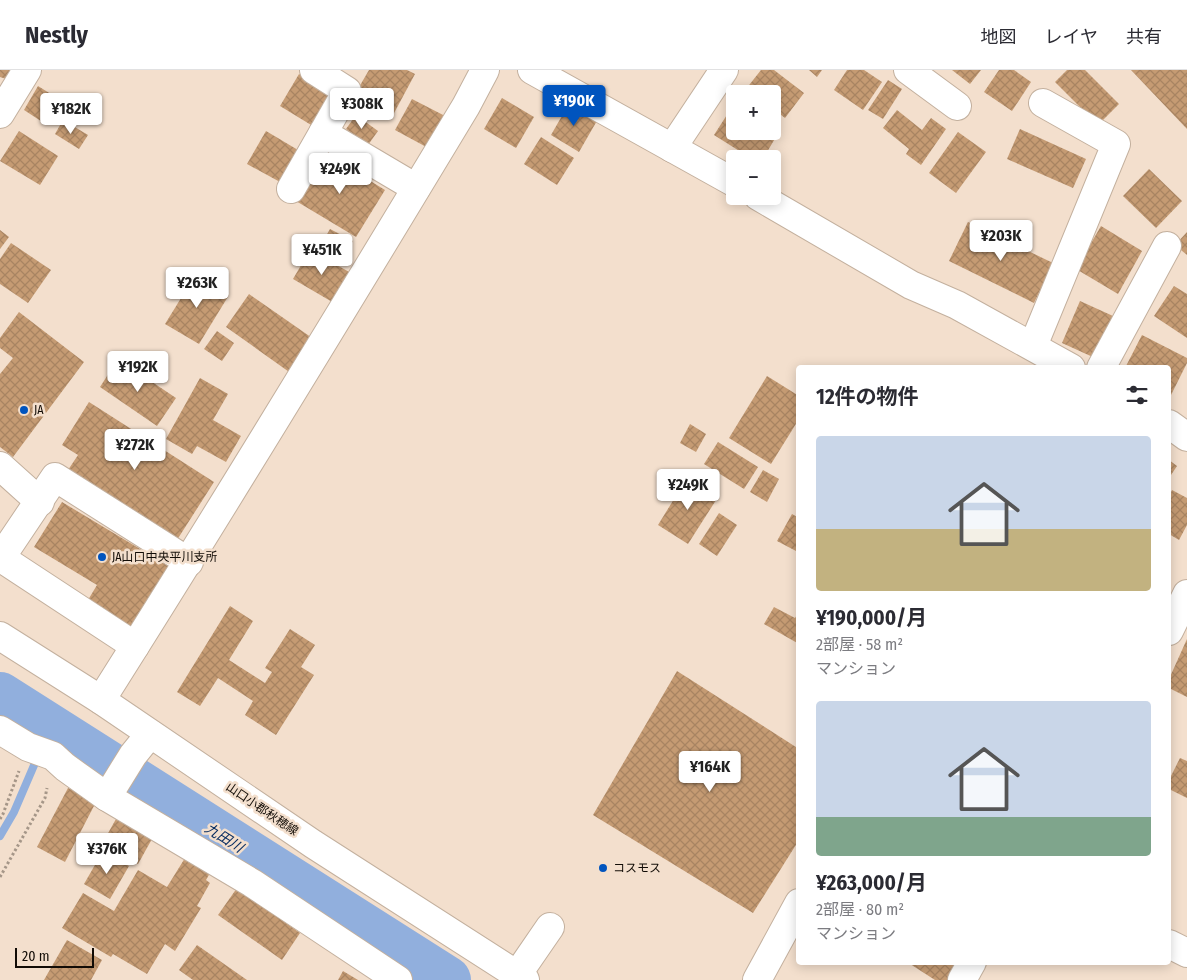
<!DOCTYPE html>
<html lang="ja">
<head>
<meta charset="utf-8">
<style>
  :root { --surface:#fff; --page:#f2f2f3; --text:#2b2b33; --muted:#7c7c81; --line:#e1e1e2; --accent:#0054be }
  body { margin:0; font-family:"Fira Sans Condensed","Noto Sans JP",sans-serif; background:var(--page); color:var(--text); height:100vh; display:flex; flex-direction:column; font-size:19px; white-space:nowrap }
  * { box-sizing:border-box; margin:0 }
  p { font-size:16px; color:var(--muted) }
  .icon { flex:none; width:28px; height:28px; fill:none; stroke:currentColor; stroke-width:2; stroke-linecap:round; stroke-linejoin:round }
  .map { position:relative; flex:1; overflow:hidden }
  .sheet { position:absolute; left:796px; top:295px; width:375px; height:600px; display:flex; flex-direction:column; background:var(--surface); border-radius:5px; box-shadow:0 2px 12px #0003 }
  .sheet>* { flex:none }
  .fabs { position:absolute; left:726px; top:15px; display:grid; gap:10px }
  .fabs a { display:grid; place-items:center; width:55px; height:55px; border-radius:5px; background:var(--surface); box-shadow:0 2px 12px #0003; font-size:25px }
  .scale { position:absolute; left:15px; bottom:12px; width:79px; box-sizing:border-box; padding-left:5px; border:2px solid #120c06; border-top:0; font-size:14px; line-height:18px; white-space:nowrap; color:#120c06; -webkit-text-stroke:4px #f3dfcd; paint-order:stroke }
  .price { position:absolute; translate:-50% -42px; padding:0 11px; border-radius:5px; background:#fff; color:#222; font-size:16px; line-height:32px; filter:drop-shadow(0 1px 2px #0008) }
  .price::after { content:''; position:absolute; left:50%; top:30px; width:15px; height:11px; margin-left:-8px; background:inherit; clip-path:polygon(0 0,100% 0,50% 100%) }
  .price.selected { background:var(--accent); color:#fff }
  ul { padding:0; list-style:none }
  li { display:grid; align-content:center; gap:10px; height:265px; padding:0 20px }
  li span { display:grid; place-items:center; height:155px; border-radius:5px; color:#555 }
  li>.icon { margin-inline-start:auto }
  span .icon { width:90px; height:90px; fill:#fffc; stroke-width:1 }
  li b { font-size:21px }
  h2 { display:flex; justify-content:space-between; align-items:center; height:60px; padding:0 20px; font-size:21px }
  header { display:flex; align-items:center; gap:30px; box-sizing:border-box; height:70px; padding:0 25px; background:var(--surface); border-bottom:1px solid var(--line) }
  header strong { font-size:24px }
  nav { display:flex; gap:28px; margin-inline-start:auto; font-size:18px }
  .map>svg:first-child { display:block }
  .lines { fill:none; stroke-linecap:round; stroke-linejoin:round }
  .stream { stroke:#91afdd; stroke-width:8 }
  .river { stroke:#91afdd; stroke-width:48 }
  .building { fill:url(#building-cross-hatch) }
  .minor-casing { stroke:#c3b09e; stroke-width:30 }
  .major-casing { stroke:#c3b09e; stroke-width:30 }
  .path { stroke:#a59688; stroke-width:3; stroke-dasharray:2.5 2.5; stroke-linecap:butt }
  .minor { stroke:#fff; stroke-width:28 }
  .major { stroke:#fff; stroke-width:28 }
  .poi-dot { fill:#0054be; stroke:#f3dfcd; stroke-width:2 }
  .labels { text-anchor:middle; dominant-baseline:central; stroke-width:5; stroke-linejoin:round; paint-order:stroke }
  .poi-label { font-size:12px; fill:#120c06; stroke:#f3dfcd; text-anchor:start }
  .street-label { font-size:12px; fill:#120c06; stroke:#f3dfcd }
  .water-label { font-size:14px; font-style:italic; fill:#042a5f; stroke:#f3dfcd }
</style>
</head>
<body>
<header>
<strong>Nestly</strong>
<nav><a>地図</a><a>レイヤ</a><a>共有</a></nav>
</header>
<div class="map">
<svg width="1187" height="910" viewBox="0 0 1187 910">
  <defs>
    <pattern id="building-cross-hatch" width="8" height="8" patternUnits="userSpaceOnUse" patternTransform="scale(1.25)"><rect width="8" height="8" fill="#c59b73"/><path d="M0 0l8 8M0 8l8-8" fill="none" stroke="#a88462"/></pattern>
  </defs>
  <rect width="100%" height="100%" fill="#f3dfcd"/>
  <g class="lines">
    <path class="stream" d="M 0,766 L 14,742 L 50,658"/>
    <path class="river" d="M 0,626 L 447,910"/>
  </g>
  <g class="building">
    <path d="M 0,0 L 20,0 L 16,12 L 0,7 Z"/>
    <path d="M 369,0 L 407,0 L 415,4 L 393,45 L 355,24 Z"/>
    <path d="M 761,0 L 774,0 L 804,23 L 785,48 L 772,38 L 772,24 L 753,24 L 746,19 Z"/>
    <path d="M 809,0 L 822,0 L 817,7 Z"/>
    <path d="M 847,0 L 864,0 L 882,12 L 863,40 L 834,20 Z"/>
    <path d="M 952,0 L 981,0 L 970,14 Z"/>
    <path d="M 999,0 L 1014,0 L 1031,12 L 1012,41 L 984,22 Z"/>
    <path d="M 1067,0 L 1085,0 L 1119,34 L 1098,55 L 1055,12 Z"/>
    <path d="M 1131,0 L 1187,0 L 1187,59 Z"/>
    <path d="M 299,4 L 335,26 L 316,58 L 280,36 Z"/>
    <path d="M 888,10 L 902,19 L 883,49 L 868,40 Z"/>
    <path d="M 38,16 L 62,31 L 47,55 L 24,40 Z"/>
    <path d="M 502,28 L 534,47 L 516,78 L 484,59 Z"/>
    <path d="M 412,29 L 447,47 L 430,79 L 395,60 Z"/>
    <path d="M 570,32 L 598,49 L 579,82 L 551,65 Z"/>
    <path d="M 732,37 L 735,39 L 735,61 L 771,61 L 777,65 L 763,89 L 752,89 L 714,65 Z"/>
    <path d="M 897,40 L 922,60 L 931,48 L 946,59 L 921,95 L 906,84 L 909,79 L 883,58 Z"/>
    <path d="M 356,45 L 378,61 L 368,75 L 346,59 Z"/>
    <path d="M 63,50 L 88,65 L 79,79 L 55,64 Z"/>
    <path d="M 1020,59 L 1086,89 L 1073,118 L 1007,89 Z"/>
    <path d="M 19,61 L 58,86 L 40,115 L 0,91 Z"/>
    <path d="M 266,61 L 298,80 L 280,112 L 247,94 Z"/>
    <path d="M 958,62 L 986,82 L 956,123 L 929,103 Z"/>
    <path d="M 541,67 L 574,88 L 557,115 L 524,94 Z"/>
    <path d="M 325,83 L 385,120 L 356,167 L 296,131 Z"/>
    <path d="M 1149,99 L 1182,131 L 1156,158 L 1123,126 Z"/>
    <path d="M 968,152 L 1053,193 L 1034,233 L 949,191 Z"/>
    <path d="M 1101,156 L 1142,181 L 1118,224 L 1076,199 Z"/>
    <path d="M 330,159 L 353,171 L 344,187 L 321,175 Z"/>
    <path d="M 0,160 L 9,167 L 0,179 Z"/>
    <path d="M 1187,162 L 1187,185 L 1175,175 Z"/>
    <path d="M 11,173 L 51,200 L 28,233 L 0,214 L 0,189 Z"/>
    <path d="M 310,180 L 351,203 L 334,233 L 293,209 Z"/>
    <path d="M 196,204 L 229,225 L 199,274 L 165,254 Z"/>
    <path d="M 1174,216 L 1187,224 L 1187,268 L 1154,246 Z"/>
    <path d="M 249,224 L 315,270 L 292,304 L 226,257 Z"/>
    <path d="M 1080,231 L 1113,246 L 1095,288 L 1062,273 Z"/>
    <path d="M 19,242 L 84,292 L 13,387 L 0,377 L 0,304 L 13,288 L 0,278 L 0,268 Z"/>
    <path d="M 217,261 L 234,273 L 222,291 L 204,279 Z"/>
    <path d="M 1142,265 L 1187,288 L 1187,293 L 1171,325 L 1169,324 L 1169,298 L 1125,298 Z"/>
    <path d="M 118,289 L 176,328 L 157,356 L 100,317 Z"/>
    <path d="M 767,306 L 799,326 L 799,349 L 771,394 L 729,368 Z"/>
    <path d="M 200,308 L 228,324 L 213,350 L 241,366 L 226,392 L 197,376 L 192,384 L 166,369 Z"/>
    <path d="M 89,332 L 214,412 L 177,470 L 68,400 L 78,385 L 62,375 Z"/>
    <path d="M 690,354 L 706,364 L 696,382 L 680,373 Z"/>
    <path d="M 718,372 L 758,397 L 744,419 L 704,394 Z"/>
    <path d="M 1169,390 L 1177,396 L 1169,408 Z"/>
    <path d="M 763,400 L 779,409 L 767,432 L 750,422 Z"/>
    <path d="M 687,408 L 718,427 L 688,474 L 658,455 Z"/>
    <path d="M 1172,420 L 1187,428 L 1187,455 L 1179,470 L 1169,464 L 1169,427 Z"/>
    <path d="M 62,432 L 170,497 L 131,562 L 85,535 L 97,515 L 34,477 Z"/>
    <path d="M 719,443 L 737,455 L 717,486 L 699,474 Z"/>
    <path d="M 792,444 L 799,448 L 799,475 L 796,481 L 777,471 Z"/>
    <path d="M 230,536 L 253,551 L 229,590 L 265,613 L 272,602 L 265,598 L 290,559 L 315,575 L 301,597 L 314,605 L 276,665 L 245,645 L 253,631 L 218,608 L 200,636 L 177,622 Z"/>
    <path d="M 774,537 L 795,548 L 799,542 L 799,574 L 764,554 Z"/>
    <path d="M 1187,569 L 1187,627 L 1169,618 L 1169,609 Z"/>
    <path d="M 677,601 L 799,679 L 799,770 L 753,843 L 593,745 Z"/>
    <path d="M 1180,688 L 1187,691 L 1187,728 L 1169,719 L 1169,710 Z"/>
    <path d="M 68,718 L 96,732 L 65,792 L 37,777 Z"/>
    <path d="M 116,749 L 152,769 L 138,794 L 102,774 Z"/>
    <path d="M 103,781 L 129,796 L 110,829 L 84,814 Z"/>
    <path d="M 185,788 L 210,803 L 206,810 L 210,813 L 197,836 L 201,838 L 175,881 L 165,874 L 147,904 L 113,884 L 111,887 L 62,858 L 83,823 L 114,841 L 138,800 L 167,817 Z"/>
    <path d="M 237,818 L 300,863 L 282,890 L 218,845 Z"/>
    <path d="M 67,870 L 102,890 L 91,910 L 44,910 Z"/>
    <path d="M 197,875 L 247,910 L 193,910 L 179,900 Z"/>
    <path d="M 907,892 L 958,892 L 947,910 L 935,910 Z"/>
    <path d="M 343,901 L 358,910 L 338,910 Z"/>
  </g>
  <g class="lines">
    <g class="minor-casing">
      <g id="minor">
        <path d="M 314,0 L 347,21 L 323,63 L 416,118"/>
        <path d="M 532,0 L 735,113"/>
        <path d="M 908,0 L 957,36"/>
        <path d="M 0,44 L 27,0"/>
        <path d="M 672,78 L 724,0"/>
        <path d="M 291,119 L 323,63"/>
        <path d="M 758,126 L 911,215 L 957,235 L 1071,298"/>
        <path d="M 1033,276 L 1116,74 L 1043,33"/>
        <path d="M 1101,298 L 1167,176"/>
        <path d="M 1169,354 L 1187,367"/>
        <path d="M 0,396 L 40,432"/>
        <path d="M 1,488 L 135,576"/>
        <path d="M 0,489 L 55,407 L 189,492"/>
        <path d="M 1169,561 L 1187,524"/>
        <path d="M 101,630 C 225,434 346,235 466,36 L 485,0"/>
        <path d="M 0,660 L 28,677 L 53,686 L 65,697 L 107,727 L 252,813 L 398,910"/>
        <path d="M 107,727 L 133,685 L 150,664"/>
        <path d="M 1169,874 L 1187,883"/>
        <path d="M 517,905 L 550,857"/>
        <path d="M 757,910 L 799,833"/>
        <path d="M 962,910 L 972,892"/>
      </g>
    </g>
    <g class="major-casing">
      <path id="major" d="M 0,566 L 101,630 L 313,774 L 525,910"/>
    </g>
    <g class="path">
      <path d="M 0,749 L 3,744 L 19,701"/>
      <path d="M 0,807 L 45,728 L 47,718"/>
    </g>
    <use href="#minor" class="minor"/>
    <use href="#major" class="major"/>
  </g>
  <g class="poi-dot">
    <circle cx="24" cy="340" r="5"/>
    <circle cx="102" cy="487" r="5"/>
    <circle cx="603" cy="798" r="5"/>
  </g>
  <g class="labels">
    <g class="poi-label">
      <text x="34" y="340">JA</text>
      <text x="112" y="487">JA山口中央平川支所</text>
      <text x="613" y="798">コスモス</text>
    </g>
    <g class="street-label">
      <text transform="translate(262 739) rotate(34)">山口小郡秋穂線</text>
    </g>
    <g class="water-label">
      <text transform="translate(224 768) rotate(32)">九田川</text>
    </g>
  </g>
</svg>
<div class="fabs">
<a>+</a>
<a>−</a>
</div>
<div class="scale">20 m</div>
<b class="price selected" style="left:574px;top:57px">¥190K</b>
<b class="price" style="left:362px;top:60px">¥308K</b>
<b class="price" style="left:71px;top:65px">¥182K</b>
<b class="price" style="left:340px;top:125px">¥249K</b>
<b class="price" style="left:1001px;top:192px">¥203K</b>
<b class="price" style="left:322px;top:206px">¥451K</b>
<b class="price" style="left:197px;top:239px">¥263K</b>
<b class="price" style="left:138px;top:323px">¥192K</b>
<b class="price" style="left:135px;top:401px">¥272K</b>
<b class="price" style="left:688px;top:441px">¥249K</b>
<b class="price" style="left:710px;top:723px">¥164K</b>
<b class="price" style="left:107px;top:805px">¥376K</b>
<section class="sheet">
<h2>12件の物件<svg class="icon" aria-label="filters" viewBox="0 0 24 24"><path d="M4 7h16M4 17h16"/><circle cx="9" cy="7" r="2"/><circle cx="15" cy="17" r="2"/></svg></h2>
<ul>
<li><span style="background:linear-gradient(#c9d6e8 60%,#c2b280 0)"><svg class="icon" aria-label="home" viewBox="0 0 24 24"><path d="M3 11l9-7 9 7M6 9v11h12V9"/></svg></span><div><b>¥190,000/月</b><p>2部屋 · 58 m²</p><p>マンション</p></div></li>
<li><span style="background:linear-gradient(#c9d6e8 75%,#7fa58c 0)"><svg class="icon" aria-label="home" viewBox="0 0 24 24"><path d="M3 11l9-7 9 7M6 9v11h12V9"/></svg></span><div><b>¥263,000/月</b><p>2部屋 · 80 m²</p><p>マンション</p></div></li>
</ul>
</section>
</div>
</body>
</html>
